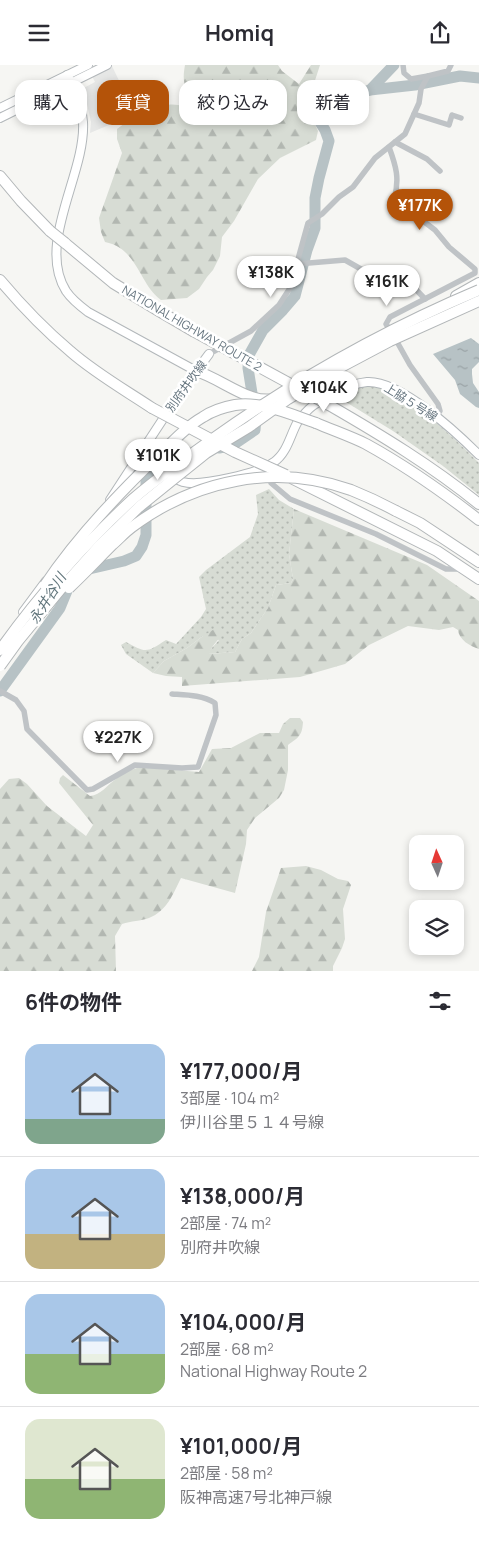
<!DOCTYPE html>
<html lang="ja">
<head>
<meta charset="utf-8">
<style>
  :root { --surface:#fff; --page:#f7f7f7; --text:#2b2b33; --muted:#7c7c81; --line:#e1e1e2; --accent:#b45309 }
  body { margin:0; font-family:Manrope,"Noto Sans JP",sans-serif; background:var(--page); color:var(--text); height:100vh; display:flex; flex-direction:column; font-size:19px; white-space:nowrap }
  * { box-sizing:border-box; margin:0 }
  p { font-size:16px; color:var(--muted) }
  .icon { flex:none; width:28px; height:28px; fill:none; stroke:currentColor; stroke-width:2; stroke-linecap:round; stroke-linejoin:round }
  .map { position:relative; height:906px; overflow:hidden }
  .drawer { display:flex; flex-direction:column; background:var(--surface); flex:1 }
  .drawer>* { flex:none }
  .top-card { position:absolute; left:15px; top:15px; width:450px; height:45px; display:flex; gap:10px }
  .needle { width:32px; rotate:357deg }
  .controls { position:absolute; left:409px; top:770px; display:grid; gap:10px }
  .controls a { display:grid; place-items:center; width:55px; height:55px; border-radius:10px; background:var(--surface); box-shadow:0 2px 8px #0003; font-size:25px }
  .price { position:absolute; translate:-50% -42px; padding:0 11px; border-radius:18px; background:#fff; color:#222; font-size:16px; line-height:32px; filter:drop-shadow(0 1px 2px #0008) }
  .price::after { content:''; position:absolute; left:50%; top:30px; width:15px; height:11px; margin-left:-8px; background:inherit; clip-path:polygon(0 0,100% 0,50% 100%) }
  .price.on { background:var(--accent); color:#fff }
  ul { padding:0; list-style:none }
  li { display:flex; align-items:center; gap:15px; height:125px; padding:0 25px }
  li+li { border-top:1px solid var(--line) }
  li span { display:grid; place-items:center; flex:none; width:140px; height:100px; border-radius:15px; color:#555 }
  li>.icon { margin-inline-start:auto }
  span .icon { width:60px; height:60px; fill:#fffc; stroke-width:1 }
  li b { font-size:21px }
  h2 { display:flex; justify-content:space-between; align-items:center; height:60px; padding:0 25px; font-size:21px }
  .tag { padding:0 18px; border-radius:15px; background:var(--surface); box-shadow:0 2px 8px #0003; font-size:18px; line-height:45px }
  .tag.on { background:var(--accent); color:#fff }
  header { display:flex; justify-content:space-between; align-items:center; height:65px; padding:0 25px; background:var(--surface); font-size:22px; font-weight:700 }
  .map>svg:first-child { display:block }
  .built { fill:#e6e7e6 }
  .grass { fill:url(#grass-dots) }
  .forest { fill:url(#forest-firs) }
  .water { fill:url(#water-ripples) }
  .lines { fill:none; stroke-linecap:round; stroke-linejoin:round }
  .river { stroke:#b7c2c5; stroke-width:11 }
  .secondary-casing { stroke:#b2b7ba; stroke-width:10 }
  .highway-casing { stroke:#b2b6b8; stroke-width:12 }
  .street { stroke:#bfc3c6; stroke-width:5.5 }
  .secondary { stroke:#fff; stroke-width:8 }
  .highway { stroke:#fff; stroke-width:10 }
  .highway-bridge-casing { stroke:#b2b6b8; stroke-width:12; stroke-linecap:butt }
  .highway-bridge { stroke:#fff; stroke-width:10 }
  .labels { text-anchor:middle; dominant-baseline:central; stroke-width:5; stroke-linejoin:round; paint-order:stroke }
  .street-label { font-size:12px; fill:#687781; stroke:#fff }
  .water-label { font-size:14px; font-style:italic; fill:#63777d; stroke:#fff }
</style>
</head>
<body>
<header><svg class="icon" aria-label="menu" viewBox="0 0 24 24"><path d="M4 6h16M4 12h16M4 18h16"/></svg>Homiq<svg class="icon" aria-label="share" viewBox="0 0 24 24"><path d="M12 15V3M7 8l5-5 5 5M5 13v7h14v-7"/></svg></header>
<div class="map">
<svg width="479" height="906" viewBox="0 0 479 906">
  <defs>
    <pattern id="grass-dots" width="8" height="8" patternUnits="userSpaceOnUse" patternTransform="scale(1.25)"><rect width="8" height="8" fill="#d7dcd4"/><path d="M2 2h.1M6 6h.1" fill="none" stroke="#b2b7b1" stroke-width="1.8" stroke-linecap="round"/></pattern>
    <pattern id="forest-firs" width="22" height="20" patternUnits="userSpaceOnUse" patternTransform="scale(1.25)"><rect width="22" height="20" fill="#d7dcd4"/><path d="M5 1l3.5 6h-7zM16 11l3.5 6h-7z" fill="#b2b7b1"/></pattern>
    <pattern id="water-ripples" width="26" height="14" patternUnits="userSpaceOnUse" patternTransform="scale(1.25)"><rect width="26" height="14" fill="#b7c2c5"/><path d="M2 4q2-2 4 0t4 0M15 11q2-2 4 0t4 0" fill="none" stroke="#99a2a5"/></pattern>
  </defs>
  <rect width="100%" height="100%" fill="#f6f6f3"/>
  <path class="built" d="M 112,1 L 135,49 L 90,68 L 91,57 L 87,39 L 83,41 L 80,25 L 95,17 L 92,11 Z"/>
  <g class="grass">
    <path d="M 374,321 C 409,330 454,372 479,398 L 479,430 L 443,401 L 393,366 L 341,334 L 360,322 Z"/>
    <path d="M 269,424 L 279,435 L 294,444 L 289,489 L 293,514 L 291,518 L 276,520 L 268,543 L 251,568 L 242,574 L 235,587 L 208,589 L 210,585 L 219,575 L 203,571 L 187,583 L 164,596 L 153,608 L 126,589 L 121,580 L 126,577 C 146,588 146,588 166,575 L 176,579 L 201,552 L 206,544 L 199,512 L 206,505 L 250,472 L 258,449 L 256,430 Z"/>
  </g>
  <g class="forest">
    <path d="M 185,0 L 278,0 L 282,6 L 299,19 L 311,0 L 320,0 L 309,34 L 312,53 L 318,66 L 316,75 L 280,93 L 258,114 L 234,156 L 222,172 L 220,191 L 213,205 L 207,212 L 199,224 L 187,233 L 161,235 C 143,222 139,196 120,183 C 116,180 110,178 105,177 L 101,167 L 99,153 L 122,88 L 117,74 L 117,64 C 131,53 150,43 168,40 C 178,38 186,45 194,36 C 184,21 182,17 185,0 Z"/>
    <path d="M 294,444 L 427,500 L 479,536 L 479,584 C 470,581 459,575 458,565 L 453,562 L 439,565 L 408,561 L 369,580 L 345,599 L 300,612 L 182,621 L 182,612 L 166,611 L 153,608 L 164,596 L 187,583 L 203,571 L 216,563 L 221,563 L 224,566 C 220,574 211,581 209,589 L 235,587 L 242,574 L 251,568 L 268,543 L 276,520 L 291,518 L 293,514 L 289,489 Z"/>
    <path d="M 290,653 L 300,653 L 303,657 C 302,671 299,672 288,680 L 288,705 L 284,725 L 279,733 L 255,753 L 247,765 L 246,779 L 235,828 L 181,813 C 173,829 167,846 149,853 C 141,856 131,856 122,859 L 115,871 L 116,906 L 0,906 L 0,724 L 9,714 L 19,713 L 27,719 L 47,741 L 86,771 L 93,760 L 59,718 L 60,713 L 63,710 L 90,731 C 101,730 107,720 116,714 C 123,708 132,704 141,702 L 199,707 L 212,684 L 231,683 L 260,668 L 279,668 L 283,659 Z"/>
    <path d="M 306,801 L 321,805 L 338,814 L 348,816 L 351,820 L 343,844 L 345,874 L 342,883 L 333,901 L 333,906 L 252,906 L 259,892 L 266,847 L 281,803 Z"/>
  </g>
  <path class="water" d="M 471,273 L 479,279 L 479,297 L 472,304 L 472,309 L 473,318 L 479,327 L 479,343 L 476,342 L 460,329 L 455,315 L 433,289 Z"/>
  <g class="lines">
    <g class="river">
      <path d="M 370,25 L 394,0"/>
      <path d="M 219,383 L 233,380 L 255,365 L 256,353 L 248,303 L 249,290 L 263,265 L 283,245 L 295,231 L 307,185 L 315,163 L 315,133 L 319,113 L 329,76 L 325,65 L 313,46 L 313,37 L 323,34 L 357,29 L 370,25 L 415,20 L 460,11 L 479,13"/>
      <path d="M 85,505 L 124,496 L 136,491 L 142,482 L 146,470 L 146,410 L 159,396 L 191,390"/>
      <path d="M 0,626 L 60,543 L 69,521 L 74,516"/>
    </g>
    <g class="secondary-casing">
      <g id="secondary">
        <path d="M 67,10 C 76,24 82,41 83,57 C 86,109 36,178 66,226 C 72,235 80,241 88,247 L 196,306"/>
        <path d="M 0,43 L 88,0"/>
        <path d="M 0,53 L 107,0"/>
        <path d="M 141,387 C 153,399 166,411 183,417 C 200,422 260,408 274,397 C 287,388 290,371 297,358 C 300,353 305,348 309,344 C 315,338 324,334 332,330 C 342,324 355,318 367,317 C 400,315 456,367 479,390"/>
        <path d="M 110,435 L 180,328 L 209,289"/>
        <path d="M 23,547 L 46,516"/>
      </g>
    </g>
    <g class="highway-casing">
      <g id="highway">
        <path d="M 0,111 L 21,136 L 50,166"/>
        <path d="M 65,178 L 113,218 L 159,246 L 193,266"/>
        <path d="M 0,215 C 21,240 45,265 70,286 C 95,308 125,325 152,343"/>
        <path d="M 456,231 L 479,218"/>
        <path d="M 196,306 C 220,313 249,339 273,334"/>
        <path d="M 329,340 C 381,370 432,401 479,439"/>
        <path d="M 316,358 C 332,365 350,371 366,379 C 406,401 443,427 479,455"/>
        <path d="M 293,414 L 437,486 L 479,514"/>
        <path d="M 396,446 L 420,458 L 479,497"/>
      </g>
    </g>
    <g class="street">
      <path d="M 403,0 L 404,8 L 411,14 L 428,11 L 448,6 L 451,0"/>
      <path d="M 414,49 L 449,60 L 452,50 L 461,53"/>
      <path d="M 395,77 L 427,94 L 440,106"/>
      <path d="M 389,82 C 396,101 400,114 394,134 L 435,165 L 449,182 L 475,204 L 475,208 L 390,252 L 386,259 L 391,267"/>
      <path d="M 297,199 L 345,195 L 375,212 L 399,210 L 406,214 L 425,234"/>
      <path d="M 396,275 L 410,300 L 438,339 L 440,346 L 436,351"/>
      <path d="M 209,289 L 251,266 L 279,240 L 290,223 L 308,158 L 322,149 L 339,132 L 353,122 L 375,93 L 405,69 L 419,38 L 421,24 L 428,11"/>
      <path d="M 269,412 L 271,418 L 290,434 L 376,469 L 446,504 L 460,504"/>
      <path d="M 0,626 L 16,635 L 24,646 L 27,664 L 87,725 L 93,724 L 135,700 L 182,703 L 198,702 L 216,650 L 215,638 C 202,630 187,630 172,629"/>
    </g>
    <use href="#secondary" class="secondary"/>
    <use href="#highway" class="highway"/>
    <g class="highway-bridge-casing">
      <g id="highway-bridge">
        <path d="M 50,166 L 65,178"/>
        <path d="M 193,266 L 329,340"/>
        <path d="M 152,343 L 235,387 L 286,410"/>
        <path d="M 45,520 C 77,472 118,429 160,389 C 173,376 187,361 203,352 C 212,346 224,342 235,340 C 262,336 290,349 316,358"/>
        <path d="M 69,523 C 84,509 98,494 112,480 C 119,474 125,467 132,462 C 195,415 275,398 351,425 C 366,431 381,438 396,446"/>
        <path d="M 0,585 C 37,533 86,477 133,434 C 158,412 185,394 211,375 C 295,315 384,265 479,225"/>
        <path d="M 0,601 L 18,576 L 64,520 L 99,481 L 139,442 L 171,416 L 206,388 L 249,362 L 288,334 L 341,302 L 390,276 L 479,236"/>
      </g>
    </g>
    <use href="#highway-bridge" class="highway-bridge"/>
  </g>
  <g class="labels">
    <g class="street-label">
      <text transform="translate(192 263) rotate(30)">NATIONAL HIGHWAY ROUTE 2</text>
      <text transform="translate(186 321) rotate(-54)">別府井吹線</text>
      <text transform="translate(411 337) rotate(32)">上脇５号線</text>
    </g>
    <g class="water-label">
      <text transform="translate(47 533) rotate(-58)">永井谷川</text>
    </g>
  </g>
</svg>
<div class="controls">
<a><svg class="needle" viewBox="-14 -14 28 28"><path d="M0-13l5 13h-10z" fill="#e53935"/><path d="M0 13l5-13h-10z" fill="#7c7c81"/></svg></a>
<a><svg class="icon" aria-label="layers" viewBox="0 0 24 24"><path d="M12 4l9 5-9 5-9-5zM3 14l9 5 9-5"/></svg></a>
</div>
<b class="price on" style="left:420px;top:166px">¥177K</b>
<b class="price" style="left:271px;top:233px">¥138K</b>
<b class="price" style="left:387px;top:242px">¥161K</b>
<b class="price" style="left:324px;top:348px">¥104K</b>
<b class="price" style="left:158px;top:416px">¥101K</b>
<b class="price" style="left:118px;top:698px">¥227K</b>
<div class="top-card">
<a class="tag">購入</a>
<a class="tag on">賃貸</a>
<a class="tag">絞り込み</a>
<a class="tag">新着</a>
</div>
</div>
<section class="drawer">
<h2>6件の物件<svg class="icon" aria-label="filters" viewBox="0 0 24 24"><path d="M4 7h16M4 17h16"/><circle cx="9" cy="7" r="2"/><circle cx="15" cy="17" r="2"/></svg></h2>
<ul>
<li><span style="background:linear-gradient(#a9c7e8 75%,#7fa58c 0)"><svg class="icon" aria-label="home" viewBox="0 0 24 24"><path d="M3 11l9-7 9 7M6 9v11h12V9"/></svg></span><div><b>¥177,000/月</b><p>3部屋 · 104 m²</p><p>伊川谷里５１４号線</p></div></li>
<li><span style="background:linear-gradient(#a9c7e8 65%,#c2b280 0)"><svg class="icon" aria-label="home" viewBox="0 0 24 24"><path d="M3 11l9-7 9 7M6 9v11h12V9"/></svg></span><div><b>¥138,000/月</b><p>2部屋 · 74 m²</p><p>別府井吹線</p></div></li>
<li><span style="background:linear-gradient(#a9c7e8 60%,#8fb573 0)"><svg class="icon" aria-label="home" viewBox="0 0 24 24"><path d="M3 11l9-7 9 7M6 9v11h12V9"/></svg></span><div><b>¥104,000/月</b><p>2部屋 · 68 m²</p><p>National Highway Route 2</p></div></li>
<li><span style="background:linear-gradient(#dfe7d0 60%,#8fb573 0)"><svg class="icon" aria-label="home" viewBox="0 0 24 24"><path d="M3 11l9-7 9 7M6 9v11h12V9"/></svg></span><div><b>¥101,000/月</b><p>2部屋 · 58 m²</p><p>阪神高速7号北神戸線</p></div></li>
</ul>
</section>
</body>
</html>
